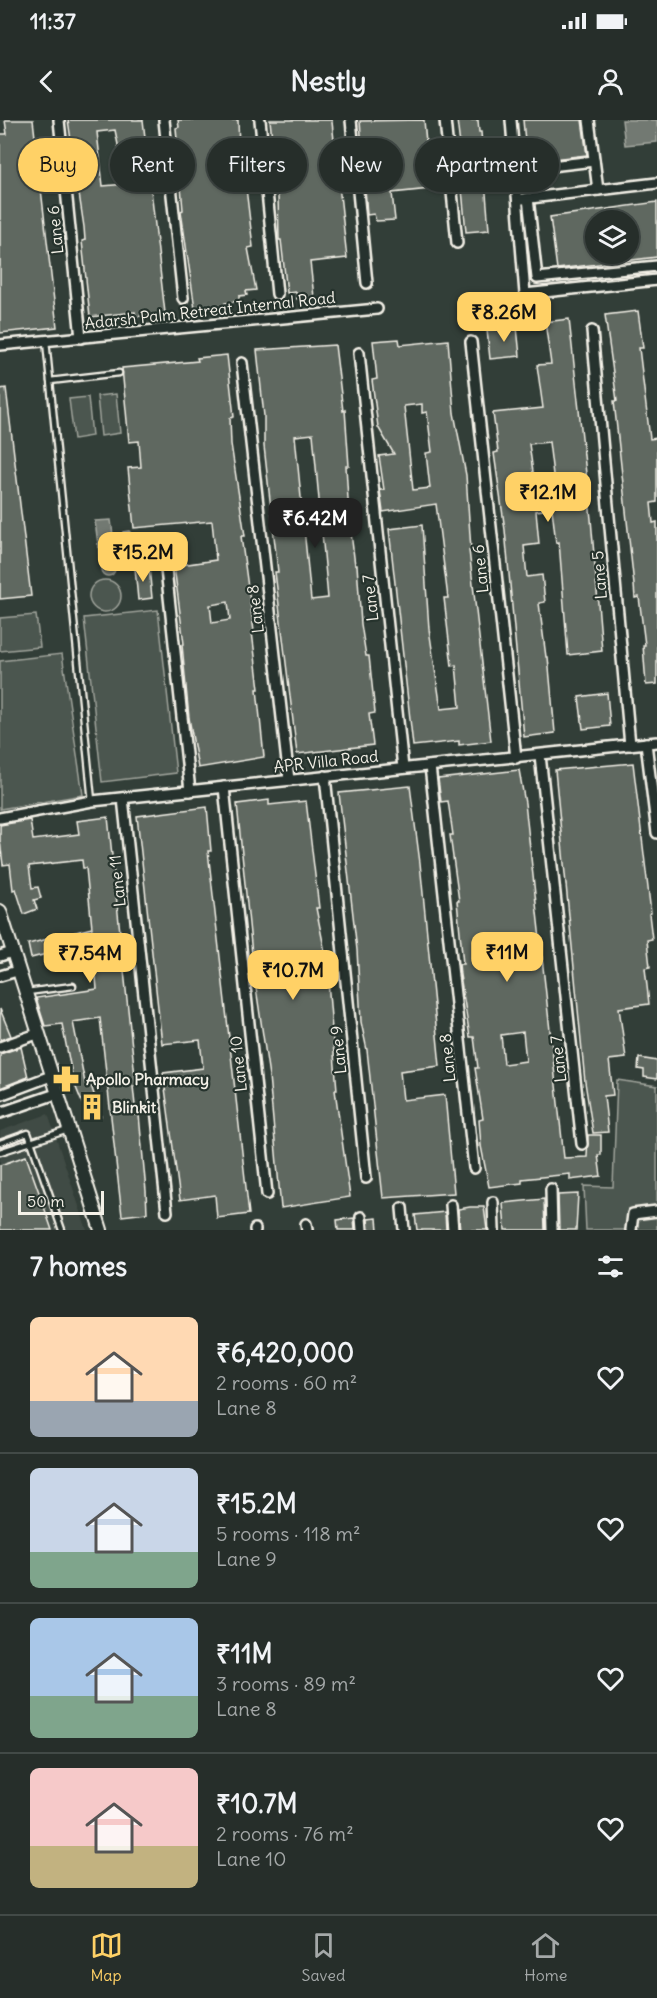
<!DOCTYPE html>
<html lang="en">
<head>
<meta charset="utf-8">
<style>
  :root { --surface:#262e2a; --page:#323a36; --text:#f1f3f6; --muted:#a4a8a8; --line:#424a47; --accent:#ffd166 }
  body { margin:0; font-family:Delius,sans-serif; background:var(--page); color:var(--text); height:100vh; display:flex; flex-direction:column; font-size:22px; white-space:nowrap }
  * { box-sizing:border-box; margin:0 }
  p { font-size:20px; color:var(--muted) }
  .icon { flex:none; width:33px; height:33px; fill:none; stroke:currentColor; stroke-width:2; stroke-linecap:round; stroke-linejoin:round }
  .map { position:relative; height:1110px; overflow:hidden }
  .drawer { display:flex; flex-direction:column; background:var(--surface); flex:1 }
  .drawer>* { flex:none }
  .guide { position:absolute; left:18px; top:18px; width:621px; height:54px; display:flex; gap:12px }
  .tools { position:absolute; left:585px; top:90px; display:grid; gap:12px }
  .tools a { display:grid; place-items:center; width:54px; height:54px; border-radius:50%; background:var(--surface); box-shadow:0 2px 4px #0004,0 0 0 2px var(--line); font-size:30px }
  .scale { position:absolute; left:18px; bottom:15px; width:86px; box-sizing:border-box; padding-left:6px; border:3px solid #f4f1e8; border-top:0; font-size:16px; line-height:21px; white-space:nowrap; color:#f4f1e8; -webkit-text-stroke:4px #26332d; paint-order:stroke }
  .price { position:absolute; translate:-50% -51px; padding:0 14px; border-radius:12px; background:var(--accent); color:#111; font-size:20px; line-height:39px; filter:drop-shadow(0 2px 3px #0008) }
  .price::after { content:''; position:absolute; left:50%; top:36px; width:18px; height:14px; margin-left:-9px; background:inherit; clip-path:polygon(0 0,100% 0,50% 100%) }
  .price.active { background:#222; color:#fff }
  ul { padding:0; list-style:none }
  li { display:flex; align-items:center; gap:18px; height:150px; padding:0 30px }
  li+li { border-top:2px solid var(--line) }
  li span { display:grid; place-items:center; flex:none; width:168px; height:120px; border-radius:9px; color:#555 }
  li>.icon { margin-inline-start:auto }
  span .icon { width:72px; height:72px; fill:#fffc; stroke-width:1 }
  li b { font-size:26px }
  h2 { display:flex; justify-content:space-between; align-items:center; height:72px; padding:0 30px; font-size:26px }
  .pill { padding:0 21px; border-radius:27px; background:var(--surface); box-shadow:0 2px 4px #0004,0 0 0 2px var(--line); font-size:21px; line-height:54px }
  .pill.active { background:var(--accent); color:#111 }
  .status { display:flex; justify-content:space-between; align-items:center; height:42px; padding:0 30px; background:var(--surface); direction:ltr }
  .status svg { height:16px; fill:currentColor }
  header { display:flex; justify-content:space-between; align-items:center; height:78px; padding:0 30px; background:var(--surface); font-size:27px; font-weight:800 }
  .tabs { display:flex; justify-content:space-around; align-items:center; height:84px; border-top:2px solid var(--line); background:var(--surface); font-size:16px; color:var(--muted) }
  .tabs a { display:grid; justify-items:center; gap:3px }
  .tabs .active { color:var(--accent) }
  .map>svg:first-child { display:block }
  .built { fill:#404b44 }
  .green { fill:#4c564f; stroke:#a0a49c; stroke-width:1.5 }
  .water { fill:#727972; stroke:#a6a9a1; stroke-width:1.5 }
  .building { fill:#5f6861; stroke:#f4f1e8; stroke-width:1.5; fill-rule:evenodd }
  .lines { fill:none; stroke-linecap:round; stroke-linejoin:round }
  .lane-casing { stroke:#f4f1e8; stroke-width:9 }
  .street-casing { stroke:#f4f1e8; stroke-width:14 }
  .secondary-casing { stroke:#f4f1e8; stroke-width:16 }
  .lane { stroke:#26332d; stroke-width:4.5 }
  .street { stroke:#26332d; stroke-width:9 }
  .secondary { stroke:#26332d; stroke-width:12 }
  .labels { text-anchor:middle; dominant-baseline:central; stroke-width:4.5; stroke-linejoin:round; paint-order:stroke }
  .street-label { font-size:16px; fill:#f4f1e8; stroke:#26332d }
  .poi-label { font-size:16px; font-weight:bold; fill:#f4f1e8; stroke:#26332d; text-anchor:start }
</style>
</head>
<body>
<div class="status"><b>11:37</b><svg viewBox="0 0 49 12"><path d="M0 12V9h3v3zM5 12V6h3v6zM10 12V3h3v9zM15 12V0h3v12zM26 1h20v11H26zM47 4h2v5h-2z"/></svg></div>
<header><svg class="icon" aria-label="back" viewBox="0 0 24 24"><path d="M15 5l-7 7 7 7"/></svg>Nestly<svg class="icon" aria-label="person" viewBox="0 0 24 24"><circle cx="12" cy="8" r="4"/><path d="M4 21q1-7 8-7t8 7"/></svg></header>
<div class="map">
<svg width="657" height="1110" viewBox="0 0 657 1110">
  <rect width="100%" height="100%" fill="#323e38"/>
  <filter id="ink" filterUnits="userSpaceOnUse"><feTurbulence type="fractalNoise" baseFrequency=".0167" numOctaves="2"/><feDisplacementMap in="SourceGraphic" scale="12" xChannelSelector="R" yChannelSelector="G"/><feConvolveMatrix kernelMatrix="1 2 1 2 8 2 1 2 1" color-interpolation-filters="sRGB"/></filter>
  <g filter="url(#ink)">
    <path class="built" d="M 48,994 L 87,1110 L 0,1110 L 0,1011 Z"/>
    <g class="green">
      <path d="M 116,274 L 120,313 L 101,316 L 97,276 Z"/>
      <path d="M 88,277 L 92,316 L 74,319 L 69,279 Z"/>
      <circle cx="105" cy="476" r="16"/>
      <path d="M 158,490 L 176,653 L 102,662 L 84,498 Z"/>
      <path d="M 36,495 L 40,527 L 0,531 L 0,498 Z"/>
      <path d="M 62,534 L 83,675 L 0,689 L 0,541 Z"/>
      <path d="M 617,960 L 657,966 L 657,1110 L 586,1110 L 584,1066 L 613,1067 Z"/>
    </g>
    <g class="water">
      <path d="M 622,0 L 657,0 L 657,22 L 625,25 Z"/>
      <path d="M 111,400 L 116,438 L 100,440 L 95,401 Z"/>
      <path d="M 129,411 L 136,420 L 150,423 L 154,431 L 152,436 L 140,438 L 131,448 L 119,439 L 117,422 L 121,421 L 123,412 Z"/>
      <circle cx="108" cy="449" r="7"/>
    </g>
    <g class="building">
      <path d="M 5,0 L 33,0 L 57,207 L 0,213 L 0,14 L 7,14 Z"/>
      <path d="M 68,0 L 143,0 L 165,193 L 135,197 L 135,192 L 90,197 L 82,121 L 85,120 L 84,107 ZM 115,10 L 126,64 L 103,66 L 97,12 Z"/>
      <path d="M 178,0 L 238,0 L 239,28 L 243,60 L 245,60 L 253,127 L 248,128 L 256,170 L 246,171 L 247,175 L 239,176 L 239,181 L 225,183 L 226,186 L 195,189 L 181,91 L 183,90 L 176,8 L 179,7 Z"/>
      <path d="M 270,0 L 331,0 L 332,2 L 347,138 L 310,142 L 314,177 L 297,179 L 296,172 L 287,173 L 281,120 L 279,120 L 278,76 Z"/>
      <path d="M 424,0 L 430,69 L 392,73 L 395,100 L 376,101 L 374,94 L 367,95 L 360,1 Z"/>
      <path d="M 457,0 L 478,0 L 479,12 L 481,12 L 489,110 L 466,112 L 461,59 L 464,59 Z"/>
      <path d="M 523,0 L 582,0 L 587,35 L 527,42 Z"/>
      <path d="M 657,82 L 657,137 L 557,149 L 550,97 ZM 596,100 L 628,100 L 628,134 L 596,134 Z"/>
      <path d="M 638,191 L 643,228 L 639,228 L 650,319 L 657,318 L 657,382 L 651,383 L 653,403 L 657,402 L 657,564 L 646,565 L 643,525 L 645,525 L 639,477 L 635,478 L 634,465 L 614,281 L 617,281 L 605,195 Z"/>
      <path d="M 569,199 L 591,399 L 602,531 L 568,535 L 559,422 L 556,423 L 552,389 L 536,391 L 539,424 L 524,426 L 527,457 L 542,455 L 545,482 L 539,483 L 546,537 L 548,537 L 555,613 L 524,617 L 505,410 L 494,333 L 498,332 L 493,293 L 543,288 L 537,245 L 551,244 L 545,202 ZM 549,322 L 555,371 L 536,373 L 529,324 Z"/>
      <path d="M 517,207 L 520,236 L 490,239 L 487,210 Z"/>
      <path d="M 399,219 L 400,225 L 448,220 L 454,293 L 466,355 L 471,430 L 469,430 L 491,621 L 459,625 L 459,621 L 413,626 L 389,409 L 422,405 L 429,509 L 441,589 L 460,587 L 456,545 L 452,546 L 444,478 L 448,478 L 436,384 L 383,392 L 380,370 L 384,370 L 379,336 L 394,334 L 378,307 L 372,260 L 377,259 L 373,221 ZM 422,284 L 422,293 L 427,292 L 432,332 L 426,333 L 430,368 L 413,370 L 404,286 Z"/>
      <path d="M 335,225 L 343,291 L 345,290 L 349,346 L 346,346 L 349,396 L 336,398 L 338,414 L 351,413 L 355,445 L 357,445 L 361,504 L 366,536 L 369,536 L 375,593 L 369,594 L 373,625 L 297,634 L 275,452 L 278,452 L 264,326 L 264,296 L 257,230 ZM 313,314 L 328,478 L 311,480 L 295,316 Z"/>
      <path d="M 227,235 L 234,297 L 230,298 L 231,324 L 245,416 L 241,416 L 254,511 L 252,512 L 259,569 L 257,569 L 264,637 L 198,648 L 189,598 L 182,525 L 184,524 L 174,446 L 216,440 L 212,401 L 134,408 L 128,348 L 141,347 L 139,321 L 129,322 L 122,248 L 198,241 L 197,238 ZM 228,482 L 230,500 L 212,503 L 210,485 Z"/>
      <path d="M 6,268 L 31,476 L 0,479 L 0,269 Z"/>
      <path d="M 149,447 L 152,478 L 138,480 L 135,448 Z"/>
      <path d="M 607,573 L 610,606 L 583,609 L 579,577 Z"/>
      <path d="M 633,643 L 651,793 L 649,794 L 652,819 L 647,820 L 650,847 L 645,848 L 649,884 L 619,888 L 626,938 L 609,940 L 613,975 L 604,976 L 608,1012 L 593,1013 L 585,962 L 555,650 Z"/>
      <path d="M 519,650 L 525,683 L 564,1038 L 587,1037 L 588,1015 L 601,1015 L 601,1035 L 598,1035 L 601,1056 L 570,1060 L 570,1054 L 522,1059 L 522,1063 L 489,1067 L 481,1026 L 479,1000 L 483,999 L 475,948 L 478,948 L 474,917 L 470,917 L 460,855 L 459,844 L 463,844 L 457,781 L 459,781 L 450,715 L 453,715 L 448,681 L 441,682 L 438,659 ZM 523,912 L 526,941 L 504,944 L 501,915 Z"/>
      <path d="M 410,666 L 420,743 L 440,946 L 400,951 L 403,980 L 445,975 L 454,1073 L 383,1078 L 367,930 L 361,902 L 357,830 L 339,673 Z"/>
      <path d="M 269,680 L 269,685 L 306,681 L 319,788 L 316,788 L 326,837 L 337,970 L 335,970 L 350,1077 L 281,1088 L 269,956 L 254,854 L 237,684 Z"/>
      <path d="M 207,687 L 211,731 L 208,731 L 249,1094 L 217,1098 L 215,1075 L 180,1080 L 163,953 L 203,948 L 200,920 L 162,924 L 137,696 Z"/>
      <path d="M 108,697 L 136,966 L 133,966 L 136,995 L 139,995 L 146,1071 L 147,1093 L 122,1096 L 100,898 L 73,902 L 85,963 L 90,962 L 101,996 L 89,1000 L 73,960 L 62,904 L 45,906 L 36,878 L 97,869 L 93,822 L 31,838 L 28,824 L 92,808 L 86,748 L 83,748 L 82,740 L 29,746 L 32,768 L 38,767 L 41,778 L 34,780 L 37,789 L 24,794 L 16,769 L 13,770 L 10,744 L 3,745 L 0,720 L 0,705 L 30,700 L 33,720 L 79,714 L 77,701 Z"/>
      <path d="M 0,889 L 11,916 L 0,920 Z"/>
      <path d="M 21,927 L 28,957 L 0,968 L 0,934 Z"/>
      <path d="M 639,938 L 657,941 L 657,959 L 644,957 L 644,950 L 638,949 Z"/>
      <path d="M 26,1036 L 41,1078 L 52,1110 L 0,1110 L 0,1045 Z"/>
      <path d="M 578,1074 L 576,1110 L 559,1110 L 558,1075 Z"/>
      <path d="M 544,1079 L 545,1110 L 505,1110 L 503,1083 Z"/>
      <path d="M 470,1087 L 484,1087 L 487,1110 L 460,1110 L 458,1089 Z"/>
      <path d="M 445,1092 L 446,1110 L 417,1110 L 415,1095 Z"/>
      <path d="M 354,1098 L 355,1110 L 338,1110 L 337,1100 Z"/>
      <path d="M 377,1098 L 378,1110 L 369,1110 L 368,1099 Z"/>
    </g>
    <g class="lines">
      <g class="lane-casing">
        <g id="lane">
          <path d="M 46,221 L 92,681"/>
          <path d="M 50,261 L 119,253"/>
          <path d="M 27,872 L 73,866"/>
          <path d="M 0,1023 L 28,1013 L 62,1110"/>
          <path d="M 0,1032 L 68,1010"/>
        </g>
      </g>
      <g class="street-casing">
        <g id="street">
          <path d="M 59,0 L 81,218"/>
          <path d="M 164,0 L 183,178"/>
          <path d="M 260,0 L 277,174"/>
          <path d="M 351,0 L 367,163"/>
          <path d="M 445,0 L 457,123"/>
          <path d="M 511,0 L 525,174 L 657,160"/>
          <path d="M 589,0 L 598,70"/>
          <path d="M 516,50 L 594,41"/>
          <path d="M 528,78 L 537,158 L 657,146"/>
          <path d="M 522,79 L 657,63"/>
          <path d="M 592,211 L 630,625"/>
          <path d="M 471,222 L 516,638"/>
          <path d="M 0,225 L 377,189"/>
          <path d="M 359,233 L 403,648"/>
          <path d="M 242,243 L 289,660"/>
          <path d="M 166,449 L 190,671"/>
          <path d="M 646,623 L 657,713"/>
          <path d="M 540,635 L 582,1024"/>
          <path d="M 430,646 L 474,1048"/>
          <path d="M 325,656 L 366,1058"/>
          <path d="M 224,667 L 267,1074"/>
          <path d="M 123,678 L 167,1092"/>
          <path d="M 0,698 L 92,681 L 657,622"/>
          <path d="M 0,836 L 12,832"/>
          <path d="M 0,856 L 17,851"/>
          <path d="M 0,927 L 37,914"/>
          <path d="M 0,975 L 51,956"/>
          <path d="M 0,993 L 56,974"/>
          <path d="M 551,1069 L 552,1110"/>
          <path d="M 493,1082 L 494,1110"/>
          <path d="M 451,1085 L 453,1110"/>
          <path d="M 402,1088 L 404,1110"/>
          <path d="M 361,1097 L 362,1110"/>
          <path d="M 306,1104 L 307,1110"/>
          <path d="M 255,1109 L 255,1110"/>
          <path d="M 631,1110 L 633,1094 L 657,1091"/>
        </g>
      </g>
      <g class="secondary-casing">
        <path id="secondary" d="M 0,791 L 101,1110"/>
      </g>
      <use href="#lane" class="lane"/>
      <use href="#street" class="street"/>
      <use href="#secondary" class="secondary"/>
    </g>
  </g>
  <defs>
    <g id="pharmacy-bare" transform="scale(2.07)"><path d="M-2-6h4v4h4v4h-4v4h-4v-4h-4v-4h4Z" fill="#ffd166" stroke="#26332d" stroke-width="2.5" paint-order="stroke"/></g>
    <g id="building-bare" transform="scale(2.07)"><path d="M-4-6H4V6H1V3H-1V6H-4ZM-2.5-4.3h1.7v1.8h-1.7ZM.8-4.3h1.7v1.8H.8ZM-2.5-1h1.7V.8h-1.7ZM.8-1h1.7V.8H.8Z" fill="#ffd166" stroke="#26332d" stroke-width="2.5" paint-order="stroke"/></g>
  </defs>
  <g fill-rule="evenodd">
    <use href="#pharmacy-bare" x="66" y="959"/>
    <use href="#building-bare" x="92" y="987"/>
  </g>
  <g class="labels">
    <g class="street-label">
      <text transform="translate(55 110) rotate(-96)">Lane 6</text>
      <text transform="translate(210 190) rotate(-6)">Adarsh Palm Retreat Internal Road</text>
      <text transform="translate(480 449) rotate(-96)">Lane 6</text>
      <text transform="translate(599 455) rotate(-95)">Lane 5</text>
      <text transform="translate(370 478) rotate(-96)">Lane 7</text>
      <text transform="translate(255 489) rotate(-97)">Lane 8</text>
      <text transform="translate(326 641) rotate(-6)">APR Villa Road</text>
      <text transform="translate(117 761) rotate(-96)">Lane 11</text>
      <text transform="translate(338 930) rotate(-96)">Lane 9</text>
      <text transform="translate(447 938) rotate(-96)">Lane 8</text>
      <text transform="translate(558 939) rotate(-96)">Lane 7</text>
      <text transform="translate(238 944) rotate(-96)">Lane 10</text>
    </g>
    <g class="poi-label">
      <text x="86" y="959">Apollo Pharmacy</text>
      <text x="112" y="987">Blinkit</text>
    </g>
  </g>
</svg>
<div class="tools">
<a><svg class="icon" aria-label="layers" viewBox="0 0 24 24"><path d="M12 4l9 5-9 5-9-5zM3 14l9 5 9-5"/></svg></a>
</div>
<div class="scale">50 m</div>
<b class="price" style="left:504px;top:223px">₹8.26M</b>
<b class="price" style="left:548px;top:403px">₹12.1M</b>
<b class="price active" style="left:315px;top:429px">₹6.42M</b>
<b class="price" style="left:143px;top:463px">₹15.2M</b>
<b class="price" style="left:507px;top:863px">₹11M</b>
<b class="price" style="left:90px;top:864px">₹7.54M</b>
<b class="price" style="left:293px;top:881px">₹10.7M</b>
<div class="guide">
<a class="pill active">Buy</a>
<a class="pill">Rent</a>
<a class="pill">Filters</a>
<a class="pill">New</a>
<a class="pill">Apartment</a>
</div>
</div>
<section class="drawer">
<h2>7 homes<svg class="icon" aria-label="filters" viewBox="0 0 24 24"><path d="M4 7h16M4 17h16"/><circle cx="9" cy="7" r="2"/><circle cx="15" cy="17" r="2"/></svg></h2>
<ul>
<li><span style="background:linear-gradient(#ffd9b3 70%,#9aa5b1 0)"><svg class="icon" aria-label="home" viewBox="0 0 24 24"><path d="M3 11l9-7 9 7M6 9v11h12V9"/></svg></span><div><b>₹6,420,000</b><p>2 rooms · 60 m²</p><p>Lane 8</p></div><svg class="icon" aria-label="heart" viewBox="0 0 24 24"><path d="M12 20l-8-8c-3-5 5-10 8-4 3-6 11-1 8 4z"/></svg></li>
<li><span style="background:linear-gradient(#c9d6e8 70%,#7fa58c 0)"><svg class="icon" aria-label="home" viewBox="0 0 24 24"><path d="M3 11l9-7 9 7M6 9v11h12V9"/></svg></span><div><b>₹15.2M</b><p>5 rooms · 118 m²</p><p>Lane 9</p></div><svg class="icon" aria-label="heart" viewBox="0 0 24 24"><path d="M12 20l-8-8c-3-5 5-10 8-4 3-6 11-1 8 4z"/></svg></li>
<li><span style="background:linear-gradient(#a9c7e8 65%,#7fa58c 0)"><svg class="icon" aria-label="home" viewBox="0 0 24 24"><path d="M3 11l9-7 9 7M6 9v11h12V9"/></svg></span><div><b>₹11M</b><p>3 rooms · 89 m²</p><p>Lane 8</p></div><svg class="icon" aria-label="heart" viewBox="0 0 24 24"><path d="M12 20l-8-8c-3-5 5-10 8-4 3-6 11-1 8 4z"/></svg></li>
<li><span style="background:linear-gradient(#f6c9c9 65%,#c2b280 0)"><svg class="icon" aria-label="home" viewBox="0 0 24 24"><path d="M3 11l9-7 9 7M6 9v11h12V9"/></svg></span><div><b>₹10.7M</b><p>2 rooms · 76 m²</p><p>Lane 10</p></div><svg class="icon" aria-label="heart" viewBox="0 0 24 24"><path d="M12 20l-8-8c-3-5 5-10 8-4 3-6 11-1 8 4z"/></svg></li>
</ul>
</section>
<nav class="tabs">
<a class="active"><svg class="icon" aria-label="map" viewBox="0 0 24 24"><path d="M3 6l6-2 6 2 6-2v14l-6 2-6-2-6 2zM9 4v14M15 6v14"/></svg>Map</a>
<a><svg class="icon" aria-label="saved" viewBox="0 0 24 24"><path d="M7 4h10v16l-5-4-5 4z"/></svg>Saved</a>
<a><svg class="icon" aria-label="home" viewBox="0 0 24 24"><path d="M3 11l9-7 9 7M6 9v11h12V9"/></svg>Home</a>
</nav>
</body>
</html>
